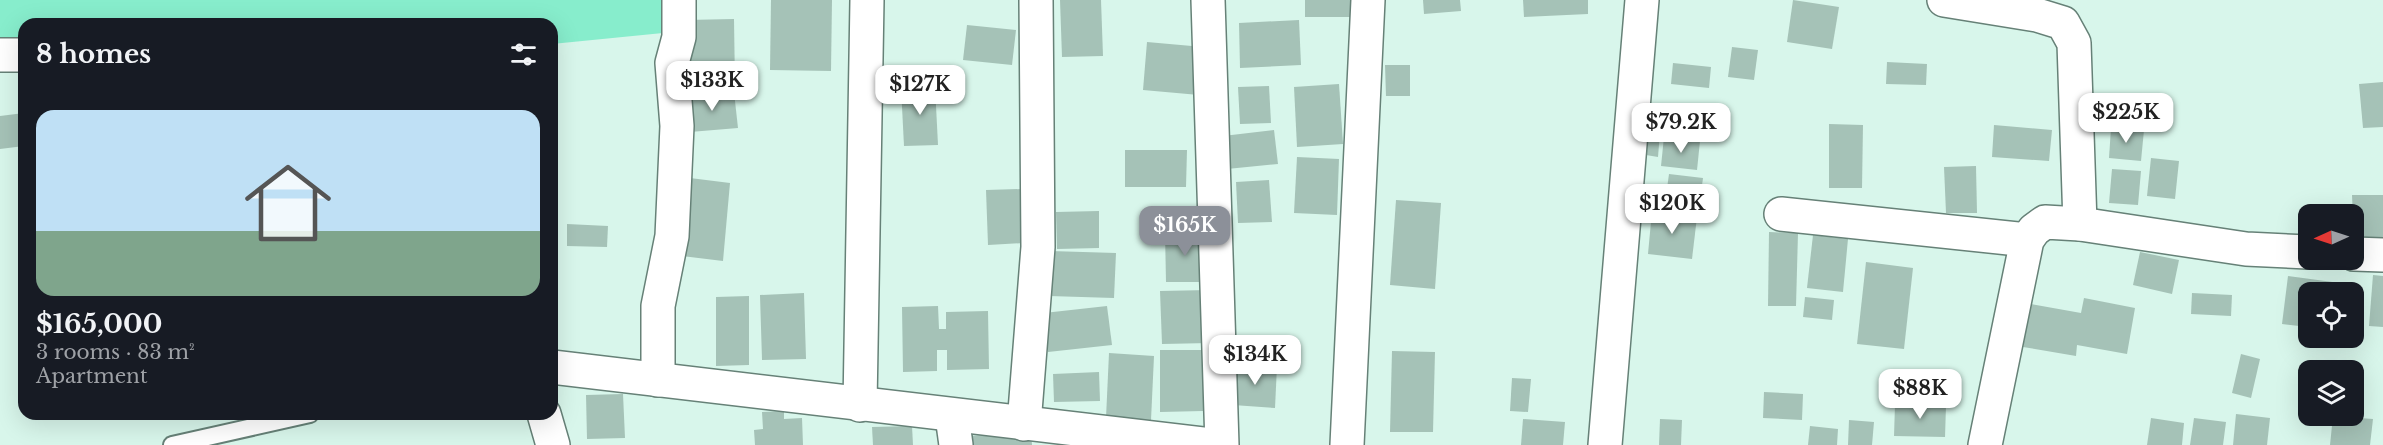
<!DOCTYPE html>
<html lang="en">
<head>
<meta charset="utf-8">
<style>
  :root { --surface:#171b24; --page:#20242c; --text:#f1f3f6; --muted:#9ea1a6; --line:#363941; --accent:#8c9099 }
  body { margin:0; font-family:"Libre Baskerville",serif; background:var(--page); color:var(--text); height:100vh; display:flex; flex-direction:column; font-size:22px; white-space:nowrap }
  * { box-sizing:border-box; margin:0 }
  p { font-size:20px; color:var(--muted) }
  .icon { flex:none; width:33px; height:33px; fill:none; stroke:currentColor; stroke-width:2; stroke-linecap:round; stroke-linejoin:round }
  .map { position:relative; flex:1; overflow:hidden }
  .sheet { position:absolute; left:18px; top:18px; width:540px; height:402px; display:flex; flex-direction:column; background:var(--surface); border-radius:18px; box-shadow:0 6px 24px #0002 }
  .sheet>* { flex:none }
  .needle { width:39px; rotate:267deg }
  .tools { position:absolute; left:2298px; top:204px; display:grid; gap:12px }
  .tools a { display:grid; place-items:center; width:66px; height:66px; border-radius:12px; background:var(--surface); box-shadow:0 6px 24px #0002; font-size:30px }
  .price { position:absolute; translate:-50% -51px; padding:0 14px; border-radius:12px; background:#fff; color:#222; font-size:20px; line-height:39px; filter:drop-shadow(0 2px 3px #0008) }
  .price::after { content:''; position:absolute; left:50%; top:36px; width:18px; height:14px; margin-left:-9px; background:inherit; clip-path:polygon(0 0,100% 0,50% 100%) }
  .price.on { background:var(--accent); color:#fff }
  ul { padding:0; list-style:none }
  li { display:grid; align-content:center; gap:12px; height:318px; padding:0 18px }
  li+li { border-top:2px solid var(--line) }
  li span { display:grid; place-items:center; height:186px; border-radius:18px; color:#555 }
  li>.icon { margin-inline-start:auto }
  span .icon { width:108px; height:108px; fill:#fffc; stroke-width:1 }
  li b { font-size:26px }
  h2 { display:flex; justify-content:space-between; align-items:center; height:72px; padding:0 18px; font-size:26px }
  .map>svg:first-child { display:block }
  .green { fill:#87edcc }
  .building { fill:#a5c2b7 }
  .lines { fill:none; stroke-linecap:round; stroke-linejoin:round }
  .lane-casing { stroke:#668177; stroke-width:20 }
  .street-casing { stroke:#668177; stroke-width:36 }
  .lane { stroke:#fff; stroke-width:16 }
  .street { stroke:#fff; stroke-width:33 }
</style>
</head>
<body>
<div class="map">
<svg width="2383" height="445" viewBox="0 0 2383 445">
  <rect width="100%" height="100%" fill="#d8f6eb"/>
  <path class="green" d="M 0,0 L 673,0 L 673,32 L 552,44 L 552,24 L 24,24 L 24,55 L 0,55 Z"/>
  <g class="building">
    <path d="M 771,0 L 832,0 L 831,71 L 770,70 Z"/>
    <path d="M 1060,0 L 1101,0 L 1103,56 L 1062,57 Z"/>
    <rect x="1305" y="0" width="45" height="17"/>
    <path d="M 1423,0 L 1460,0 L 1461,11 L 1424,14 Z"/>
    <path d="M 1523,0 L 1588,0 L 1588,14 L 1524,17 Z"/>
    <path d="M 1793,0 L 1839,7 L 1832,49 L 1787,42 Z"/>
    <path d="M 734,19 L 735,86 L 687,87 L 686,20 Z"/>
    <path d="M 1299,20 L 1301,65 L 1240,68 L 1239,23 Z"/>
    <path d="M 967,25 L 1016,30 L 1012,65 L 963,60 Z"/>
    <path d="M 1147,42 L 1203,47 L 1199,95 L 1143,90 Z"/>
    <path d="M 1732,47 L 1758,50 L 1754,80 L 1728,77 Z"/>
    <path d="M 1887,62 L 1927,64 L 1926,85 L 1886,84 Z"/>
    <path d="M 1673,63 L 1711,67 L 1709,88 L 1671,84 Z"/>
    <path d="M 1385,65 L 1410,65 L 1410,96 L 1386,96 Z"/>
    <path d="M 2383,82 L 2383,127 L 2363,128 L 2359,84 Z"/>
    <path d="M 1339,84 L 1343,144 L 1297,147 L 1294,87 Z"/>
    <path d="M 935,86 L 938,145 L 904,146 L 901,87 Z"/>
    <path d="M 1269,86 L 1271,123 L 1240,124 L 1238,87 Z"/>
    <path d="M 734,92 L 738,128 L 690,132 L 686,96 Z"/>
    <path d="M 24,113 L 24,146 L 0,149 L 0,116 Z"/>
    <path d="M 1829,124 L 1863,125 L 1862,188 L 1829,188 Z"/>
    <path d="M 1994,125 L 2052,130 L 2049,161 L 1992,157 Z"/>
    <path d="M 2111,128 L 2144,130 L 2141,161 L 2109,158 Z"/>
    <path d="M 1274,130 L 1278,164 L 1227,169 L 1223,136 Z"/>
    <path d="M 1649,131 L 1660,132 L 1658,157 L 1646,155 Z"/>
    <path d="M 1664,137 L 1700,141 L 1697,170 L 1661,166 Z"/>
    <path d="M 1125,150 L 1187,150 L 1186,187 L 1125,187 Z"/>
    <path d="M 1297,157 L 1339,159 L 1337,215 L 1294,213 Z"/>
    <path d="M 2151,158 L 2179,161 L 2175,199 L 2147,196 Z"/>
    <path d="M 1976,166 L 1977,213 L 1946,213 L 1944,167 Z"/>
    <path d="M 2112,169 L 2141,171 L 2138,205 L 2109,203 Z"/>
    <path d="M 1669,174 L 1703,178 L 1699,208 L 1665,203 Z"/>
    <path d="M 690,178 L 730,183 L 723,261 L 682,256 Z"/>
    <path d="M 1269,180 L 1272,222 L 1238,223 L 1236,182 Z"/>
    <path d="M 1022,189 L 1024,243 L 988,245 L 986,190 Z"/>
    <path d="M 2352,195 L 2383,195 L 2383,242 L 2354,242 Z"/>
    <path d="M 1396,200 L 1441,203 L 1435,289 L 1390,285 Z"/>
    <path d="M 1099,211 L 1099,248 L 1057,249 L 1056,212 Z"/>
    <path d="M 1652,211 L 1697,217 L 1692,259 L 1648,254 Z"/>
    <path d="M 567,224 L 608,226 L 607,247 L 567,246 Z"/>
    <path d="M 1205,231 L 1205,282 L 1166,282 L 1165,232 Z"/>
    <path d="M 1769,232 L 1798,233 L 1796,306 L 1768,306 Z"/>
    <path d="M 1813,235 L 1848,239 L 1843,292 L 1807,288 Z"/>
    <path d="M 1050,251 L 1116,253 L 1114,298 L 1049,296 Z"/>
    <path d="M 2140,252 L 2179,260 L 2172,294 L 2133,285 Z"/>
    <path d="M 1866,262 L 1913,268 L 1904,349 L 1857,344 Z"/>
    <path d="M 2373,275 L 2383,276 L 2383,327 L 2369,326 Z"/>
    <path d="M 2288,276 L 2340,283 L 2338,292 L 2308,292 L 2308,327 L 2282,324 Z"/>
    <path d="M 1209,290 L 1210,343 L 1162,344 L 1160,291 Z"/>
    <path d="M 804,293 L 806,359 L 762,360 L 760,295 Z"/>
    <path d="M 2192,293 L 2232,295 L 2231,316 L 2191,314 Z"/>
    <path d="M 749,296 L 749,365 L 716,366 L 716,297 Z"/>
    <path d="M 1805,297 L 1834,300 L 1832,320 L 1803,317 Z"/>
    <path d="M 2084,298 L 2135,308 L 2127,354 L 2077,345 L 2076,356 L 2023,347 L 2031,304 L 2081,313 Z"/>
    <path d="M 938,306 L 939,329 L 946,329 L 946,312 L 988,311 L 989,369 L 947,370 L 947,350 L 937,350 L 937,371 L 903,372 L 902,307 Z"/>
    <path d="M 1107,306 L 1112,345 L 1048,352 L 1044,313 Z"/>
    <path d="M 1160,350 L 1203,350 L 1203,411 L 1160,412 Z"/>
    <path d="M 1392,351 L 1435,352 L 1433,432 L 1390,432 Z"/>
    <path d="M 1109,353 L 1154,356 L 1151,420 L 1106,418 Z"/>
    <path d="M 2241,354 L 2260,359 L 2251,398 L 2232,393 Z"/>
    <path d="M 1235,364 L 1277,366 L 1275,408 L 1233,405 Z"/>
    <path d="M 1099,372 L 1100,401 L 1054,402 L 1053,374 Z"/>
    <path d="M 1512,378 L 1531,379 L 1528,412 L 1510,411 Z"/>
    <path d="M 1764,392 L 1803,394 L 1802,420 L 1763,418 Z"/>
    <path d="M 623,394 L 625,438 L 587,439 L 586,395 Z"/>
    <path d="M 1895,404 L 1946,405 L 1945,437 L 1894,436 Z"/>
    <path d="M 784,411 L 784,419 L 802,418 L 803,445 L 755,445 L 754,430 L 763,429 L 762,412 Z"/>
    <path d="M 2236,414 L 2270,418 L 2267,445 L 2233,445 Z"/>
    <path d="M 2333,416 L 2373,419 L 2370,445 L 2330,445 Z"/>
    <path d="M 2151,418 L 2184,423 L 2182,445 L 2147,445 Z"/>
    <path d="M 2194,418 L 2226,422 L 2223,445 L 2190,445 Z"/>
    <path d="M 1523,419 L 1565,422 L 1563,445 L 1521,445 Z"/>
    <path d="M 1660,419 L 1682,420 L 1681,445 L 1659,445 Z"/>
    <path d="M 1849,420 L 1874,422 L 1872,445 L 1848,445 Z"/>
    <path d="M 912,426 L 913,445 L 873,445 L 872,427 Z"/>
    <path d="M 1810,426 L 1838,429 L 1837,445 L 1808,445 Z"/>
    <path d="M 1031,432 L 1032,445 L 968,445 L 968,436 Z"/>
  </g>
  <g class="lines">
    <g class="lane-casing">
      <path id="lane" d="M 172,445 L 310,414"/>
    </g>
    <g class="street-casing">
      <g id="street">
        <path d="M 1208,0 L 1222,445"/>
        <path d="M 1944,0 L 2037,15 L 2063,23 L 2074,43 L 2080,224"/>
        <path d="M 0,55 L 24,55"/>
        <path d="M 1781,214 L 2027,240"/>
        <path d="M 2354,254 L 2383,255"/>
        <path d="M 552,367 L 1211,445"/>
        <path d="M 658,380 L 658,306 L 672,236 L 677,126 L 672,63 L 679,37 L 679,0"/>
        <path d="M 860,405 L 867,0"/>
        <path d="M 544,414 L 553,445"/>
        <path d="M 952,416 L 956,445"/>
        <path d="M 1024,424 L 1038,247 L 1036,0"/>
        <path d="M 1347,445 L 1368,0"/>
        <path d="M 1605,445 L 1642,0"/>
        <path d="M 1985,445 L 2027,240 L 2034,230 L 2045,222 L 2080,224 L 2246,249 L 2308,252"/>
      </g>
    </g>
    <use href="#lane" class="lane"/>
    <use href="#street" class="street"/>
  </g>
</svg>
<div class="tools">
<a><svg class="needle" viewBox="-14 -14 28 28"><path d="M0-13l5 13h-10z" fill="#e53935"/><path d="M0 13l5-13h-10z" fill="#9ea1a6"/></svg></a>
<a><svg class="icon" aria-label="locate" viewBox="0 0 24 24"><circle cx="12" cy="12" r="6"/><path d="M12 2v4M12 18v4M2 12h4M18 12h4"/></svg></a>
<a><svg class="icon" aria-label="layers" viewBox="0 0 24 24"><path d="M12 4l9 5-9 5-9-5zM3 14l9 5 9-5"/></svg></a>
</div>
<b class="price" style="left:712px;top:112px">$133K</b>
<b class="price" style="left:920px;top:116px">$127K</b>
<b class="price" style="left:2126px;top:144px">$225K</b>
<b class="price" style="left:1681px;top:154px">$79.2K</b>
<b class="price" style="left:1672px;top:235px">$120K</b>
<b class="price on" style="left:1185px;top:257px">$165K</b>
<b class="price" style="left:1255px;top:386px">$134K</b>
<b class="price" style="left:1920px;top:420px">$88K</b>
<section class="sheet">
<h2>8 homes<svg class="icon" aria-label="filters" viewBox="0 0 24 24"><path d="M4 7h16M4 17h16"/><circle cx="9" cy="7" r="2"/><circle cx="15" cy="17" r="2"/></svg></h2>
<ul>
<li><span style="background:linear-gradient(#bfe0f5 65%,#7fa58c 0)"><svg class="icon" aria-label="home" viewBox="0 0 24 24"><path d="M3 11l9-7 9 7M6 9v11h12V9"/></svg></span><div><b>$165,000</b><p>3 rooms · 83 m²</p><p>Apartment</p></div></li>
</ul>
</section>
</div>
</body>
</html>
